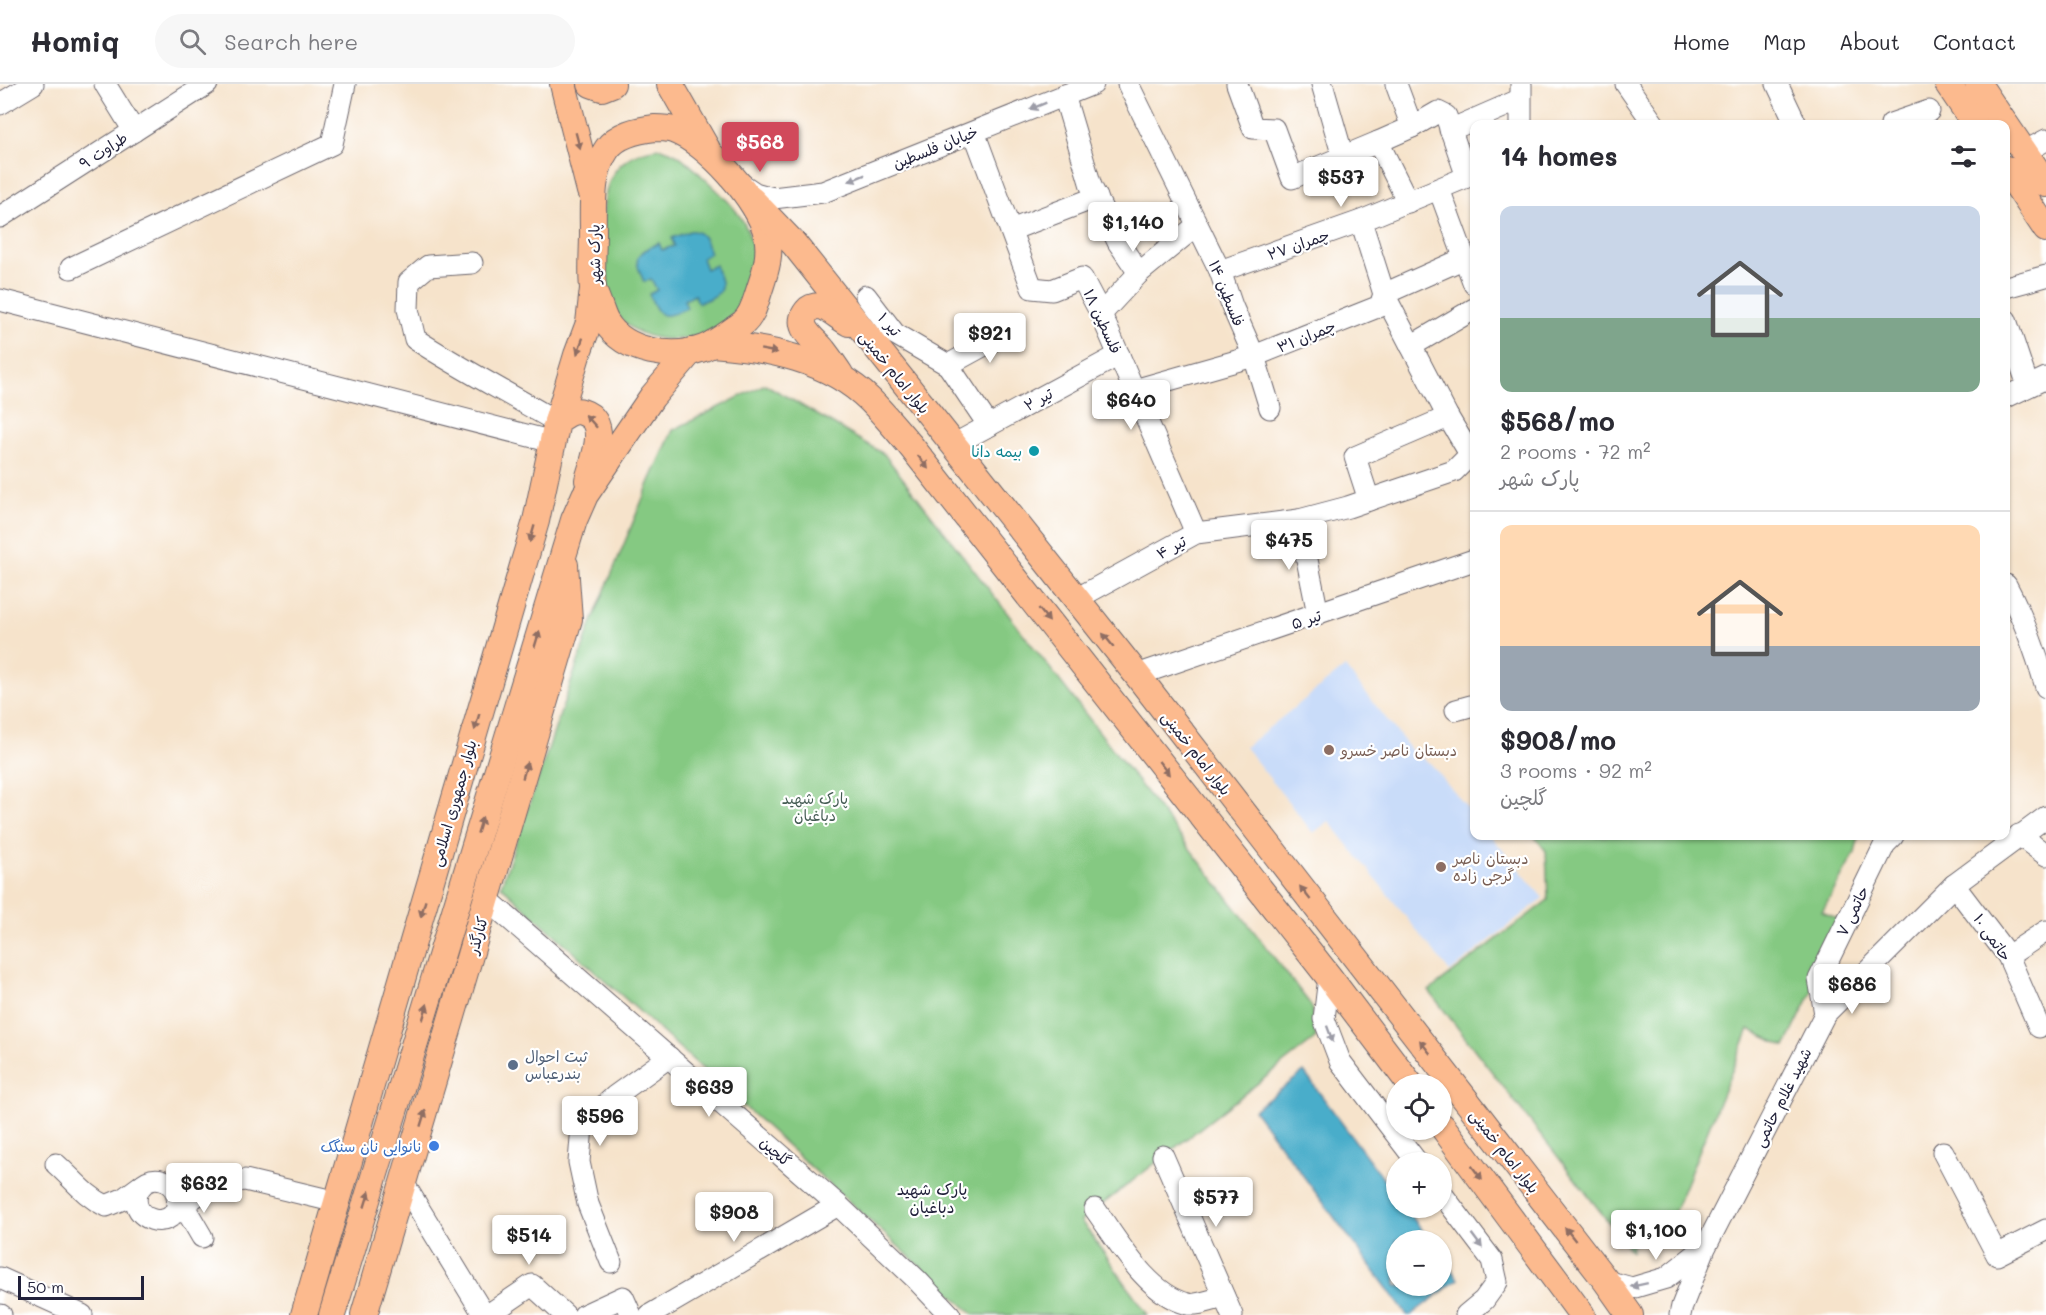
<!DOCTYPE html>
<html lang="en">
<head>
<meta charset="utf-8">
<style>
  :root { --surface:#fff; --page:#f7f7f7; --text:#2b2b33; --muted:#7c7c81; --line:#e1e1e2; --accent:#d1495b }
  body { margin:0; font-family:Mali,"Playpen Sans Arabic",sans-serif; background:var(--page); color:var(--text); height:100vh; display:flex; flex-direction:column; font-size:22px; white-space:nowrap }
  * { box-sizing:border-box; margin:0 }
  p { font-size:20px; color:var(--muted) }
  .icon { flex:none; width:33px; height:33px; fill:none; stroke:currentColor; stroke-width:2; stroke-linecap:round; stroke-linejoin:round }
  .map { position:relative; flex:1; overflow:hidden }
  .drawer { position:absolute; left:1470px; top:36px; width:540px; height:720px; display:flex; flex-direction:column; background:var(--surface); border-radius:12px; box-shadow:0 2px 4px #0004 }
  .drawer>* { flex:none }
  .buttons { position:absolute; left:1386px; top:990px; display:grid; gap:12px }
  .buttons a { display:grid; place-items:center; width:66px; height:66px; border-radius:50%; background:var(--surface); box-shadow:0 2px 4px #0004; font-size:30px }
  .scale { position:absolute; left:18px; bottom:15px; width:126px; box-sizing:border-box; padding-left:6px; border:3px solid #22223b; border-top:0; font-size:16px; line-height:21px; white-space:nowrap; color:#22223b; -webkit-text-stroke:4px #fff; paint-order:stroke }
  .price { position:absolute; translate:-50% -51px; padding:0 14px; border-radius:6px; background:#fff; color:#222; font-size:20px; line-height:39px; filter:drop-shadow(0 2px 3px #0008) }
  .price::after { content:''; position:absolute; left:50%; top:36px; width:18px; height:14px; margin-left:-9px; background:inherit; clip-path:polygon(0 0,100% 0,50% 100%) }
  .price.on { background:var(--accent); color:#fff }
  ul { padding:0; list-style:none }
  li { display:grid; align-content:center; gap:12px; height:318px; padding:0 30px }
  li+li { border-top:2px solid var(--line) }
  li span { display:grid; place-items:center; height:186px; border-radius:12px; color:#555 }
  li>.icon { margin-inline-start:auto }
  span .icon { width:108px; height:108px; fill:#fffc; stroke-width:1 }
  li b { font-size:26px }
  h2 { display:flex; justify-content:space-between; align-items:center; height:72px; padding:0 30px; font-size:26px }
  header { display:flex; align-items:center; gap:36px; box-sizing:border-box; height:84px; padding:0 30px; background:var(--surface); border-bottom:2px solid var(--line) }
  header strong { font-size:28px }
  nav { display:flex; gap:33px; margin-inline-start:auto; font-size:21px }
  .search { width:420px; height:54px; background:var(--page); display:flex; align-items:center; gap:15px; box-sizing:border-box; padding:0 21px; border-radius:33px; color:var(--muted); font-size:22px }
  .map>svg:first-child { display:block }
  .built { fill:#c9dcf9 }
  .green { fill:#85c982; stroke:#54765e; stroke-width:1.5 }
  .water { fill:#4aadca; stroke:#366882; stroke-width:1.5 }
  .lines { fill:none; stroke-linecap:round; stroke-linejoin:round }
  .minor-casing { stroke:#6c666d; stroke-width:23 }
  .major-casing { stroke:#6c666d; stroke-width:28 }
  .minor { stroke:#fff; stroke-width:21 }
  .major { stroke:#fcba8e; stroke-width:26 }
  .oneway { fill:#9c9ca7 }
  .oneway2 { fill:#8f6e64 }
  .culture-dot { fill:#0f9aa8; stroke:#fff; stroke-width:2 }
  .education-dot { fill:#8d6e63; stroke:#fff; stroke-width:2 }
  .service-dot { fill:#5c6f8a; stroke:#fff; stroke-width:2 }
  .shop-dot { fill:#3f7fe0; stroke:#fff; stroke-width:2 }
  .labels { text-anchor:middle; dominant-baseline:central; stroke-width:4.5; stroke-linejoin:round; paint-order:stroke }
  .street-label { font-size:15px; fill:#22223b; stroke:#fff }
  .culture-label { font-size:15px; fill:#0d838f; stroke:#fff; text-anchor:end }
  .education-label { font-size:15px; fill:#785e54; stroke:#fff; text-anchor:start }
  .park-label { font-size:15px; fill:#455c54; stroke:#fff }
  .service-label { font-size:15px; fill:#4e5e75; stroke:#fff; text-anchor:start }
  .shop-label { font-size:15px; fill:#366cbe; stroke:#fff; text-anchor:end }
  .neighbourhood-label { font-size:16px; fill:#22223b; stroke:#fff }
</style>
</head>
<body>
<header>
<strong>Homiq</strong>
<div class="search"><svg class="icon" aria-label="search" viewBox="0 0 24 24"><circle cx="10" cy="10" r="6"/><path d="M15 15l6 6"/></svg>Search here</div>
<nav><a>Home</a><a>Map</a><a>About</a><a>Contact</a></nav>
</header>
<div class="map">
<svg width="2046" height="1231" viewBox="0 0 2046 1231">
  <rect width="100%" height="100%" fill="#fff"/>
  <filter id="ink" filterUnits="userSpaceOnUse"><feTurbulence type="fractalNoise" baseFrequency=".0167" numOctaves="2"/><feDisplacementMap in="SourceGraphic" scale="12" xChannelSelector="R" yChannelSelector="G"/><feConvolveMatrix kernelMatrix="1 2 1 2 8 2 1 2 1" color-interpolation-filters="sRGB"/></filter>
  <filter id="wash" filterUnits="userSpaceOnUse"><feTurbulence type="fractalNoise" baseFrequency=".008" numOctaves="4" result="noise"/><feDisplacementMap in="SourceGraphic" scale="24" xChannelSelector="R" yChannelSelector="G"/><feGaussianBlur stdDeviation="1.35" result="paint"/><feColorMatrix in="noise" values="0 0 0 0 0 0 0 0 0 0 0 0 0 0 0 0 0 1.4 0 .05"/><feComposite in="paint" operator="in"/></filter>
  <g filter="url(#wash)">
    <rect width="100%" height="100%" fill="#f6e3cb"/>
    <path class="built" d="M 1345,583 L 1413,668 L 1431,680 L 1474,732 L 1474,752 L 1491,752 L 1543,814 L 1450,888 L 1329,737 L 1313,749 L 1245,663 Z"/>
    <g class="green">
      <path d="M 659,64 C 677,66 690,81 703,93 C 737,124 762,149 750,197 C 747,212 738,226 727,236 C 694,264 634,263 612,223 C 604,208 605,185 604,169 C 602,121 598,72 659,64 Z"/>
      <path d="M 765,300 L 884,370 L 1311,921 L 1316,954 L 1081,1137 L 1148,1231 L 974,1231 L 501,802 L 591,540 L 650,397 L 673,346 Z"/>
      <path d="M 1534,752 L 1859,752 L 1855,769 L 1822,828 L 1846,838 L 1785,963 L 1749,945 L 1665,1151 L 1635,1150 L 1631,1167 L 1429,907 L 1548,816 L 1546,767 Z"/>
    </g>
    <g class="water">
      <path d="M 690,147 C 704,146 706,159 710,169 L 702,174 L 706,185 L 715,181 C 726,207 724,209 698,219 L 695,211 L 684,216 L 687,224 C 662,235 660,236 649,210 L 657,206 L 651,195 L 644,198 C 633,172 634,171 659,159 L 662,166 L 674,162 L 672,154 Z"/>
      <path d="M 1304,988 L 1396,1112 L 1396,1124 L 1405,1124 L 1430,1156 L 1396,1156 L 1396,1202 L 1442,1202 L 1442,1172 L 1458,1195 L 1411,1231 L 1407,1231 L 1254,1026 Z"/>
    </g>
  </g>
  <g filter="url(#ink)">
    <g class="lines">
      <g class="minor-casing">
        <g id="minor">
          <path d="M 105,0 L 134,47"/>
          <path d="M 1128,0 L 1220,187 L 1232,222 L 1254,272 L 1270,324"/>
          <path d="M 1237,0 L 1253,44 L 1274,45 L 1292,94 L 1378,58 L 1408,118"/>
          <path d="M 1322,0 L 1343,73"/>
          <path d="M 1396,0 L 1412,43"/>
          <path d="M 1521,0 L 1521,40"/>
          <path d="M 1626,0 L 1654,40"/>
          <path d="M 1777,0 L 1796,40"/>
          <path d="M 1064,11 L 1091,102 L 1118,158 L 1139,189"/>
          <path d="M 0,20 L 33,0"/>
          <path d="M 1891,40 L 1929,27"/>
          <path d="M 1450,46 L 1519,16"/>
          <path d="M 974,48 L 1032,204 L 1052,206 L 1082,194 L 1101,230 L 1196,449"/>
          <path d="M 1378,58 L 1412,43 L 1438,28 L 1446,32 L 1467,93"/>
          <path d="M 2024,68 L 2046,56"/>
          <path d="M 740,99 L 755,109 L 773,114 L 823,108 L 1093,0"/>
          <path d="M 1439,105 L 1474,200"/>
          <path d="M 0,133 L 207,0"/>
          <path d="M 1361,137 L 1384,210 L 1448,333 L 1470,370"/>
          <path d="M 1011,146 L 1097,113"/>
          <path d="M 472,179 L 428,182 L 409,198 L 408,225 L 415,255 C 461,285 510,310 557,338"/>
          <path d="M 71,184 L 332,60 L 345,0"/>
          <path d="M 1220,187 L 1361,137 L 1474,90"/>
          <path d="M 2006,203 L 2046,192"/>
          <path d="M 866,212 L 895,250 L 948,281 L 989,342"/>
          <path d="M 0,216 L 553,358"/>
          <path d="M 1101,230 L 1139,189 L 1196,142"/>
          <path d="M 2006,236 L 2028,302"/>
          <path d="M 1411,262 L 1474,225"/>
          <path d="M 948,281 L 1012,246"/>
          <path d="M 1134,306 L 1254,272 L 1380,222 L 1384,210 L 1465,174"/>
          <path d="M 2006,313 L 2046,294"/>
          <path d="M 953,361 L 1119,271"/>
          <path d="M 1369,416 L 1355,373 L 1448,333"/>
          <path d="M 1299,436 L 1318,530"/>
          <path d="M 2006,501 C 2023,533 2036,568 2046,603"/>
          <path d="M 1076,515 L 1196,449 L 1299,436 L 1348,423 L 1454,387 L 1474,367"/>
          <path d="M 1137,591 L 1474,476"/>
          <path d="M 1456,626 L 1474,621"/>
          <path d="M 2019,751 L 2046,771"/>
          <path d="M 1954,801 L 2008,872 L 2039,943"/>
          <path d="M 488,816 L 838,1121 L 916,1195 L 950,1231"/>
          <path d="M 2008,872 L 2046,847"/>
          <path d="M 1329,893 L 1324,935 L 1340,977 L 1417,1078"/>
          <path d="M 1825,930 L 1819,895 L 1885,760 L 1893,752"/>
          <path d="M 1943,1068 L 1997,1171 L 2046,1146"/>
          <path d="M 1163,1072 L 1232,1231"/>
          <path d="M 56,1080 C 74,1096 85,1112 106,1122 L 123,1115 L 142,1101"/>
          <path d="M 404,1100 L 484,1231"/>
          <path d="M 1442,1110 L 1492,1176 L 1497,1198 L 1484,1216 L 1466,1231"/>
          <path d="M 177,1122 C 182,1094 145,1085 137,1110 C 130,1136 171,1148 177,1122 L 193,1114 L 210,1102 L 245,1096 L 337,1118"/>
          <path d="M 1095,1125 C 1118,1157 1147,1210 1188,1220 C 1197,1222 1214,1215 1224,1213"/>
          <path d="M 176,1127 L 188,1129 L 202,1153"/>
          <path d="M 611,1178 L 588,1120 L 579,1078 L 582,1042 L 615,1012 L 669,973"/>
          <path d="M 0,1194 L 82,1231"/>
          <path d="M 1606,1197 L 1632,1204 L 1666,1194 L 1704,1164"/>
          <path d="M 0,1231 L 1,1231"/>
          <path d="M 488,1231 L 532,1201 L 565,1231"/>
          <path d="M 584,1231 L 623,1213 L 631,1231"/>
          <path d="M 650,1231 L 838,1121"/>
          <path d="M 1680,1231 L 1682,1222 L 1705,1164 L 1825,930 L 1954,801 L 2046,733"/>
        </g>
      </g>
      <g class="major-casing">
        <g id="major">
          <path d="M 563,0 L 590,107"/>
          <path d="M 591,0 L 602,4 L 612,0"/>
          <path d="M 670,0 L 707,65"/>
          <path d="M 1948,0 L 1975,40"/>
          <path d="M 1978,0 L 2005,40"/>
          <path d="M 2006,41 L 2046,100"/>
          <path d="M 655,44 C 660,44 667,44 673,46 C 707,58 759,116 767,151 C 771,170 766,186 760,204 C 756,216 753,232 742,240 C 730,248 718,258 704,264 C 673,275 625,269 606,238 C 603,233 601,226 599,221 C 597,215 594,209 593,204 C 591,186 593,167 593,149 C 593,122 590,89 607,65 C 617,50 638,46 655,44 Z"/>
          <path d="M 2006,85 L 2046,145"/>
          <path d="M 752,116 L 794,160 L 1137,591 L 1606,1197 L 1630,1231"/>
          <path d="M 712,260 C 768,264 828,275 870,316 C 884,330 897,346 910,361 L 1329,893 L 1410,1000"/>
          <path d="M 840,290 C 835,282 829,274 823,266 C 814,255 794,243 807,227 C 810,223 815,222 820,222 C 827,223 841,235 849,239"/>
          <path d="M 557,338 C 563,332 573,325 582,328 C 611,337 593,377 588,396"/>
          <path d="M 1442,1042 L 1582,1231"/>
          <path d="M 304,1231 L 536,437 L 557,338 L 577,271 L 589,239 L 593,205"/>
          <path d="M 332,1231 L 574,436 L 585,411 L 652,313 L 691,267"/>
          <path d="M 364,1231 L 569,535 L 565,481"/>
        </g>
      </g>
      <use href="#minor" class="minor"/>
      <use href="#major" class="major"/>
    </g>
    <defs><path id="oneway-solid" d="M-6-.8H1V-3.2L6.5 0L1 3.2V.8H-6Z" transform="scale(1.5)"/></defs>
    <g class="oneway">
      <use href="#oneway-solid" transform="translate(1038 22) rotate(158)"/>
      <use href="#oneway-solid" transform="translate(857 94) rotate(158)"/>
      <use href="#oneway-solid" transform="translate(1330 950) rotate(70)"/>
      <use href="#oneway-solid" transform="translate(1477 1157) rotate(53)"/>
      <use href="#oneway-solid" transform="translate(1639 1201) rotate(168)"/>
    </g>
    <g class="oneway2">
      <use href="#oneway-solid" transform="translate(578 57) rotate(75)"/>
      <use href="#oneway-solid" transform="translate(580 262) rotate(110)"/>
      <use href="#oneway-solid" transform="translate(769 267) rotate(10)"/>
      <use href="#oneway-solid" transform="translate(591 337) rotate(-132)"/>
      <use href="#oneway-solid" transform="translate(923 378) rotate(52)"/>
      <use href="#oneway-solid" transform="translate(532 450) rotate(106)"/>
      <use href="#oneway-solid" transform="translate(1044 531) rotate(52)"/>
      <use href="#oneway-solid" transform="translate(537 555) rotate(-73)"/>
      <use href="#oneway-solid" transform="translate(1108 556) rotate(-129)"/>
      <use href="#oneway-solid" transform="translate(477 638) rotate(106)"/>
      <use href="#oneway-solid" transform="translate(1164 684) rotate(52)"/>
      <use href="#oneway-solid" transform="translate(525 686) rotate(-74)"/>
      <use href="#oneway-solid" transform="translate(480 741) rotate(-73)"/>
      <use href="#oneway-solid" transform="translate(1305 809) rotate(-128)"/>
      <use href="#oneway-solid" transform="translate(423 825) rotate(106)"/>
      <use href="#oneway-solid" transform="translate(425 928) rotate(-74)"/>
      <use href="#oneway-solid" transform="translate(1425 963) rotate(-128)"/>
      <use href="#oneway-solid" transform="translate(423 1034) rotate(-73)"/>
      <use href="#oneway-solid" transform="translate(1477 1089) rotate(53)"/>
      <use href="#oneway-solid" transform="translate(367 1115) rotate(-73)"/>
      <use href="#oneway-solid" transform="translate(1570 1150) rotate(-128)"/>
    </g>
  </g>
  <circle class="culture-dot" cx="1034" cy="367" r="6"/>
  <g class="education-dot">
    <circle cx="1329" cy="666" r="6"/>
    <circle cx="1441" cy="783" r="6"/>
  </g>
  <circle class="service-dot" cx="513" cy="981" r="6"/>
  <circle class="shop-dot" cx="434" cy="1062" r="6"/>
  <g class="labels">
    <g class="street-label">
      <text transform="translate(935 63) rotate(-22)">خیابان فلسطین</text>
      <text transform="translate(103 66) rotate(-33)">طراوت ۹</text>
      <text transform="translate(1298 160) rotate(-19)">چمران ۲۷</text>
      <text transform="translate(594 170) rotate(-91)">پارک شهر</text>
      <text transform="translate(1227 209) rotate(68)">فلسطین ۱۴</text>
      <text transform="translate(1103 237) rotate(65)">فلسطین ۱۸</text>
      <text transform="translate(890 240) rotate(48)">تیر ۱</text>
      <text transform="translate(1306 252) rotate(-22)">چمران ۳۱</text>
      <text transform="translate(895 288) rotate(51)">بلوار امام خمینی</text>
      <text transform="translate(1038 315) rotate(-29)">تیر ۲</text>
      <text transform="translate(1171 463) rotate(-29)">تیر ۴</text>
      <text transform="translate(1306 535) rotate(-19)">تیر ۵</text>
      <text transform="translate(1197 669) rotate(52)">بلوار امام خمینی</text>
      <text transform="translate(453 719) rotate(-74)">بلوار جمهوری اسلامی</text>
      <text transform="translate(1852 827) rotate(-64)">حاتمی ۷</text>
      <text transform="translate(477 851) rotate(-74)">کنارگذر</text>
      <text transform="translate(1993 853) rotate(55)">حاتمی ۱۰</text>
      <text transform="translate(1782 1013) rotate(-63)">شهید غلام حاتمی</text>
      <text transform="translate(776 1067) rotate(41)">گلچین</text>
      <text transform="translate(1505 1067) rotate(52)">بلوار امام خمینی</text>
    </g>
    <g class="culture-label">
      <text x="1022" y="367">بیمه دانا</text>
    </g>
    <g class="education-label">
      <text x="1341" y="666">دبستان ناصر خسرو</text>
      <text x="1453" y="774">دبستان ناصر<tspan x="1453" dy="17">گرجی زاده</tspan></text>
    </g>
    <g class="park-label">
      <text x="815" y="714">پارک شهید<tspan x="815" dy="17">دباغیان</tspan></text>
    </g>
    <g class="service-label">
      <text x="525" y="972">ثبت احوال<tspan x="525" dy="17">بندرعباس</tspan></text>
    </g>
    <g class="shop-label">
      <text x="422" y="1062">نانوایی نان سنگک</text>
    </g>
    <g class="neighbourhood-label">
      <text x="932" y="1104">پارک شهید<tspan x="932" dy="18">دباغیان</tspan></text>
    </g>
  </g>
</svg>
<div class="buttons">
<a><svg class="icon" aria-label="locate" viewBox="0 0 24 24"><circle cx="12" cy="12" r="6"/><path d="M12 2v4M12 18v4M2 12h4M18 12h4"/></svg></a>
<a>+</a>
<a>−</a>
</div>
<div class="scale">50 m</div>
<b class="price on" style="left:760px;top:89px">$568</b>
<b class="price" style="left:1341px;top:124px">$537</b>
<b class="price" style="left:1133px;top:169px">$1,140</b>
<b class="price" style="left:990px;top:280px">$921</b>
<b class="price" style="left:1131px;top:347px">$640</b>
<b class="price" style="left:1289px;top:487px">$475</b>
<b class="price" style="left:1852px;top:931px">$686</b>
<b class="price" style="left:709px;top:1034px">$639</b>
<b class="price" style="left:600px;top:1063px">$596</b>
<b class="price" style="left:204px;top:1130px">$632</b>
<b class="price" style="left:1216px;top:1144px">$577</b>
<b class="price" style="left:734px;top:1159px">$908</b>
<b class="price" style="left:1656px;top:1177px">$1,100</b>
<b class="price" style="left:529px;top:1182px">$514</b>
<section class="drawer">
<h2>14 homes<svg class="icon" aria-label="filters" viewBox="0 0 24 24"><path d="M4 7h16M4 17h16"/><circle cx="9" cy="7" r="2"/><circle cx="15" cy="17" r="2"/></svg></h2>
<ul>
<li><span style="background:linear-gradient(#c9d6e8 60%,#7fa58c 0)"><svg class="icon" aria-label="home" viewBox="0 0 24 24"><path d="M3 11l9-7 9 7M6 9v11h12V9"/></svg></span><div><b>$568/mo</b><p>2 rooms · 72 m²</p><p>پارک شهر</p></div></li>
<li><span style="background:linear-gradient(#ffd9b3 65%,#9aa5b1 0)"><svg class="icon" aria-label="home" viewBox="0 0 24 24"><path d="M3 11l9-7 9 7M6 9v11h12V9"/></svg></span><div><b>$908/mo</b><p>3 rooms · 92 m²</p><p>گلچین</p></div></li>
</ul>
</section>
</div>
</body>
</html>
